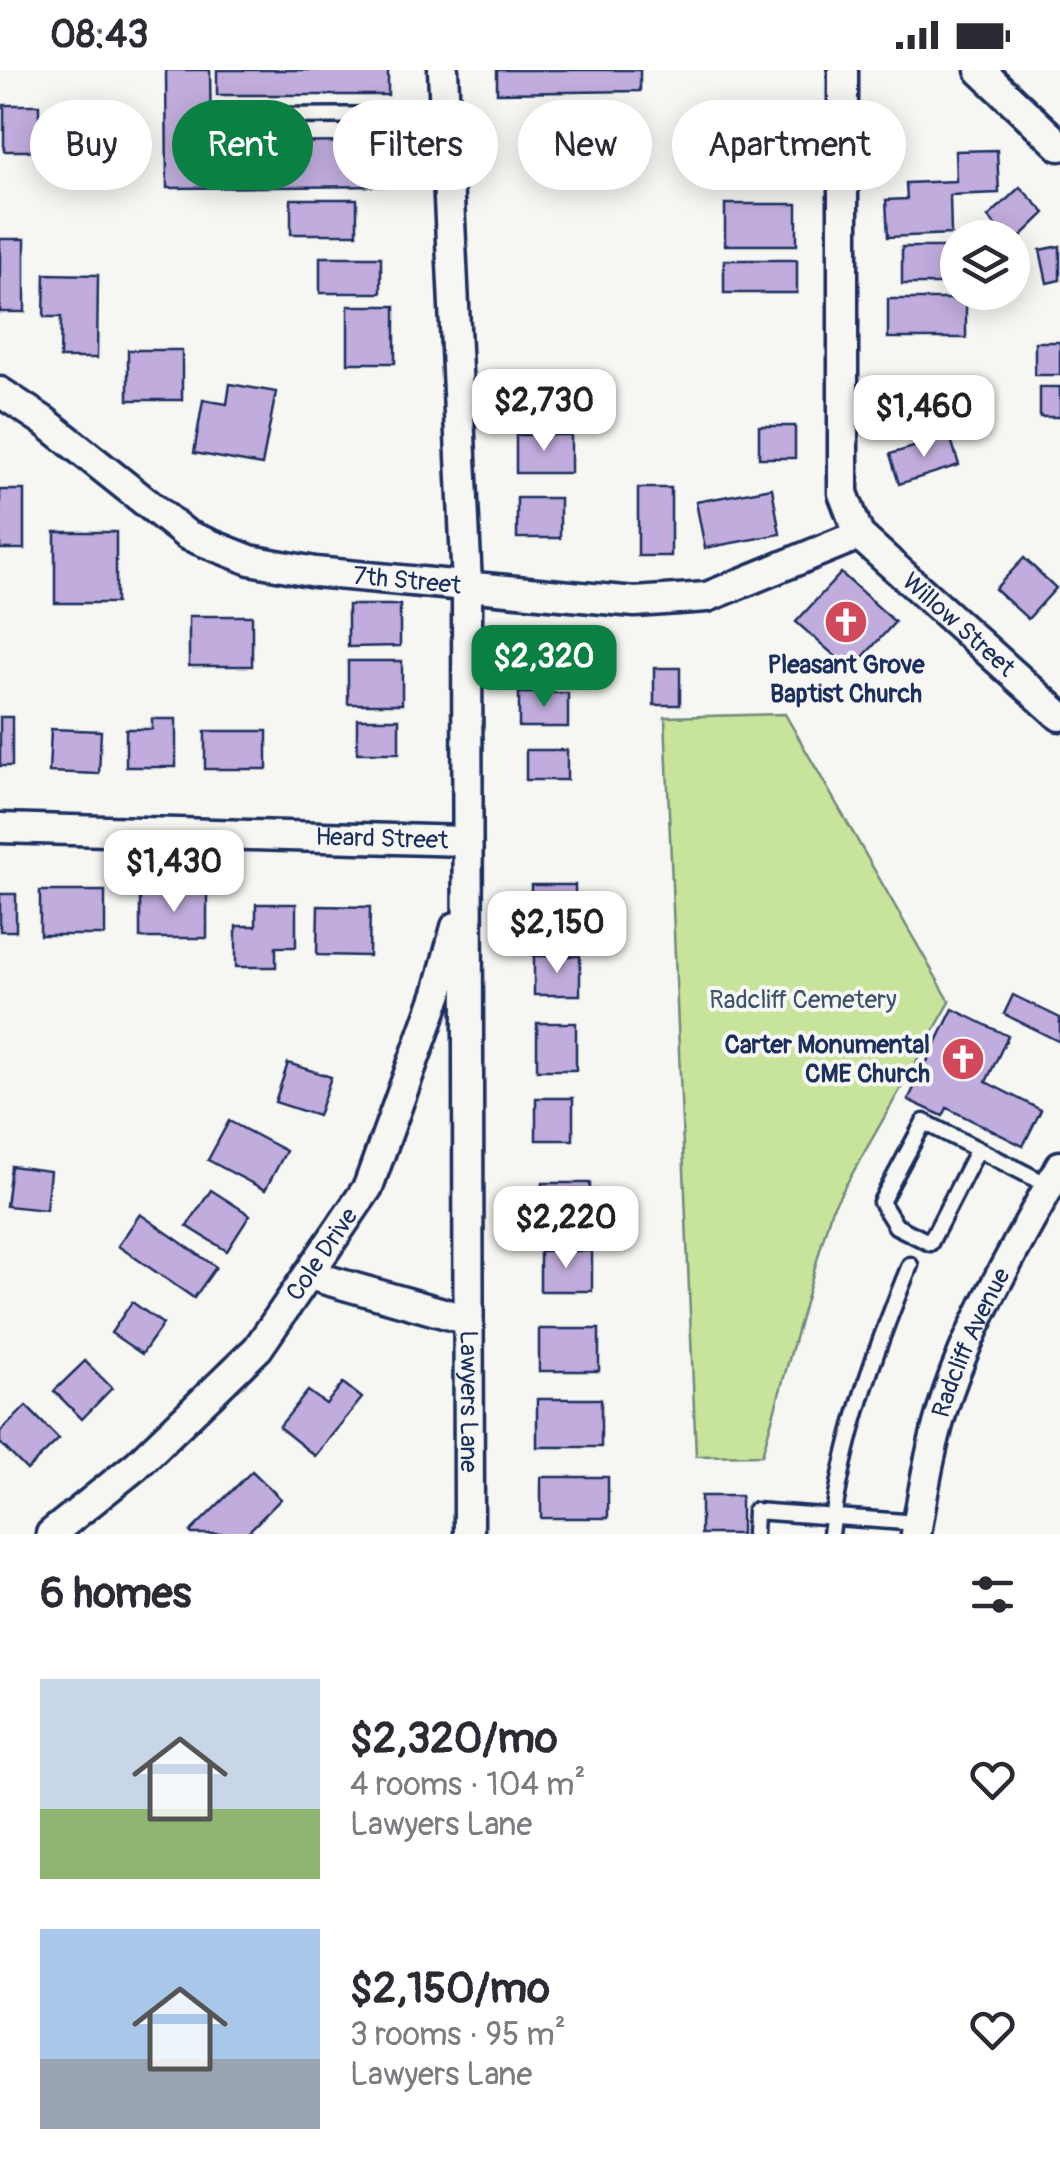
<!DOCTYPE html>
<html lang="en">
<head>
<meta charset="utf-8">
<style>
  :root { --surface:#fff; --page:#f7f7f7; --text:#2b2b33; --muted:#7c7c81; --accent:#0b8043 }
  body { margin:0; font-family:Pangolin,sans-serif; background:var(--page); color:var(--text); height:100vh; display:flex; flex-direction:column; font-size:38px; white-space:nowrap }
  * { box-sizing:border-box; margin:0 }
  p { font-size:32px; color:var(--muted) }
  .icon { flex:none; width:55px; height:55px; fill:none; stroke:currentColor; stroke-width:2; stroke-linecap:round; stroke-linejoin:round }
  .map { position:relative; height:1464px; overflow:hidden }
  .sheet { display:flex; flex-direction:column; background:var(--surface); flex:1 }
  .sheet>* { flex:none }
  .hud { position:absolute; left:30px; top:30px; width:1000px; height:90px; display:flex; gap:20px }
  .fabs { position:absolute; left:940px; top:150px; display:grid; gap:20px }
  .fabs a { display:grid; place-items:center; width:90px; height:90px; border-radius:50%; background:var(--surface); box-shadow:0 5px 25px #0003; font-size:50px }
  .price { position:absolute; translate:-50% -85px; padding:0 22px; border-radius:20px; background:#fff; color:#222; font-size:32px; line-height:65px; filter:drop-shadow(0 2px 5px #0008) }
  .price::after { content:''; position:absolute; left:50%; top:60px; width:30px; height:22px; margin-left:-15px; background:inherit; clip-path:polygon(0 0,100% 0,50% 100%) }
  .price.current { background:var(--accent); color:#fff }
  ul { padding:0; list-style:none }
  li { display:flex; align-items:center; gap:30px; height:250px; padding:0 40px }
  li span { display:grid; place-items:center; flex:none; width:280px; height:200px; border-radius:0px; color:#555 }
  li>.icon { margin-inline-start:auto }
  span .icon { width:120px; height:120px; fill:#fffc; stroke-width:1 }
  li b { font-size:42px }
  h2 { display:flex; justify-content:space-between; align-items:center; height:120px; padding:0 40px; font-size:42px }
  .chip { padding:0 35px; border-radius:45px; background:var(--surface); box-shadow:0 5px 25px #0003; font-size:35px; line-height:90px }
  .chip.current { background:var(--accent); color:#fff }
  .status { display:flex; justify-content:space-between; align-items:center; height:70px; padding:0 50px; background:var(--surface); direction:ltr }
  .status svg { height:28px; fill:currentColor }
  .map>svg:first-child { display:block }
  .green { fill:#c8e39a; stroke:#72897c; stroke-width:2.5 }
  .building { fill:#c1addd; stroke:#1b2f5e; stroke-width:2.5 }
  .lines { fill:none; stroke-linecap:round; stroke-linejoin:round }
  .service-casing { stroke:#1b2f5e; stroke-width:21 }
  .minor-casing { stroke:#1b2f5e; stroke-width:35 }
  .service { stroke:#f6f6f2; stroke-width:14 }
  .minor { stroke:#f6f6f2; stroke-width:28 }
  .labels { text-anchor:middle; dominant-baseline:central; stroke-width:8; stroke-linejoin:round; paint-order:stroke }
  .street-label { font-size:25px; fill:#1b2f5e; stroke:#f6f6f2 }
  .poi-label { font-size:25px; font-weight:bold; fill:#1b2f5e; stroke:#f6f6f2 }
  .park-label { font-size:25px; fill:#3e536a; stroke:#f6f6f2 }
</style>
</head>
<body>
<div class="status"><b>08:43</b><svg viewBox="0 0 49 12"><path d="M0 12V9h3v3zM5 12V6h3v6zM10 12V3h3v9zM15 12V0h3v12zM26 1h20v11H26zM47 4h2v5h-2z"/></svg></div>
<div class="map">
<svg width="1060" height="1464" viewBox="0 0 1060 1464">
  <rect width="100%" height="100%" fill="#f6f6f2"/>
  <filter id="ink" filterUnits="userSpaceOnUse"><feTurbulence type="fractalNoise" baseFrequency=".01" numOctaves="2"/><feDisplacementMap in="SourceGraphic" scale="20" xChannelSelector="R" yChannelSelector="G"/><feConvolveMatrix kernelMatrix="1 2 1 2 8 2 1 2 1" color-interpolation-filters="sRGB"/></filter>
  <g filter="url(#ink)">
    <path class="green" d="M 785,644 L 950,932 L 831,1141 L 762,1385 L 696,1386 L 665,647 Z"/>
    <g class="building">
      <path d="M 166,0 L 210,0 L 211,73 L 396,72 L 396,116 L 167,118 Z"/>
      <rect x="217" y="0" width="171" height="25"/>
      <path d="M 497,0 L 640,0 L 640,21 L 497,23 Z"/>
      <rect x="4" y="35" width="35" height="46"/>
      <rect x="541" y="62" width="77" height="44"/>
      <path d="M 997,80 L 999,123 L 950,125 L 951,164 L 888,167 L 886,130 L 907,129 L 906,113 L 956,111 L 955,81 Z"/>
      <path d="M 1020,117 L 1045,143 L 1013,174 L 1012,168 L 1007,168 L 988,147 Z"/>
      <rect x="291" y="129" width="66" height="35"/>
      <rect x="725" y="134" width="72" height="41"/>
      <rect x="0" y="169" width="25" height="73"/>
      <path d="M 1060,176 L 1060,210 L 1047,213 L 1040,180 Z"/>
      <rect x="902" y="177" width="47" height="37"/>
      <rect x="320" y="187" width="61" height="36"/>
      <rect x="724" y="190" width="73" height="33"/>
      <path d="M 45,204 L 98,205 L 97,288 L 60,288 L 61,247 L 44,247 Z"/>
      <rect x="888" y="229" width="78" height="39"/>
      <rect x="348" y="236" width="47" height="57"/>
      <rect x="1035" y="272" width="25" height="33"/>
      <rect x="128" y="280" width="54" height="50"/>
      <path d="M 230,314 L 276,322 L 262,395 L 194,383 L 203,330 L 227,334 Z"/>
      <rect x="1040" y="317" width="20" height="30"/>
      <rect x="890" y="326" width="63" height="32"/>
      <rect x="759" y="356" width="36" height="32"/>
      <rect x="516" y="365" width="55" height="38"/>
      <path d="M 950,366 L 959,395 L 899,414 L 890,384 Z"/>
      <rect x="638" y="418" width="33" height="68"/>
      <path d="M 772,418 L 780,464 L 705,478 L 696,432 Z"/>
      <rect x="0" y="420" width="24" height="59"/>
      <rect x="517" y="428" width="43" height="40"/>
      <rect x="55" y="462" width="61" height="71"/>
      <path d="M 1024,488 L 1056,518 L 1028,549 L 995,519 Z"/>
      <path d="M 841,503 L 895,552 L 851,600 L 796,552 Z"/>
      <path d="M 348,535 L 400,535 L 400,576 L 348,577 Z"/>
      <rect x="189" y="546" width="63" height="50"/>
      <rect x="523" y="563" width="66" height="45"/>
      <rect x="348" y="591" width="54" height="43"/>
      <rect x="654" y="598" width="26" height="37"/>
      <rect x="519" y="623" width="49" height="34"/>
      <rect x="0" y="647" width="12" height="49"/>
      <path d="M 152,649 L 176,649 L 176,697 L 126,697 L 126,659 L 152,659 Z"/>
      <rect x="357" y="649" width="42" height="34"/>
      <path d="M 51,659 L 101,661 L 99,704 L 49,702 Z"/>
      <rect x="205" y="661" width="62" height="38"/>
      <rect x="526" y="680" width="41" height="30"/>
      <rect x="531" y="815" width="44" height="38"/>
      <rect x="40" y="821" width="65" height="44"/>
      <rect x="140" y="822" width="67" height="46"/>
      <rect x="0" y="824" width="16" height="37"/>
      <path d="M 256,834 L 296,834 L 296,877 L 276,877 L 276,897 L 236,897 L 236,856 L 256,856 Z"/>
      <path d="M 318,836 L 370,837 L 369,886 L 317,885 Z"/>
      <rect x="534" y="886" width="46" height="39"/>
      <path d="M 1013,925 L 1060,948 L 1060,972 L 1004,944 Z"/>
      <path d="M 953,939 L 1008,966 L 986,1012 L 1041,1040 L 1023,1076 L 947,1038 L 943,1046 L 908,1030 Z"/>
      <rect x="537" y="953" width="39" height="47"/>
      <path d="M 288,993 L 331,1007 L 318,1046 L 275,1032 Z"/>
      <rect x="536" y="1028" width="37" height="42"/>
      <path d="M 229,1051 L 286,1081 L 265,1120 L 208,1090 Z"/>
      <path d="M 11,1096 L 50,1101 L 46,1140 L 6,1136 Z"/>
      <path d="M 542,1113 L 590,1113 L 590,1145 L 542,1146 Z"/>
      <path d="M 211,1120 L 250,1145 L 227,1181 L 187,1156 Z"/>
      <path d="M 140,1144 L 216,1197 L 194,1228 L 118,1176 Z"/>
      <rect x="540" y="1181" width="52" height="40"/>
      <path d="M 132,1232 L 163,1254 L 142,1284 L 111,1263 Z"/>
      <rect x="539" y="1259" width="60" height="42"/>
      <path d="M 85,1291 L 112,1318 L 82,1349 L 54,1321 Z"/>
      <path d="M 343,1313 L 362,1328 L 315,1386 L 279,1357 L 308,1321 L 326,1334 Z"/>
      <rect x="537" y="1329" width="64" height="48"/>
      <path d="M 26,1336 L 59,1369 L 27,1400 L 0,1373 L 0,1362 Z"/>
      <path d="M 252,1401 L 281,1429 L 246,1464 L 192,1464 L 190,1462 Z"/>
      <rect x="541" y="1407" width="67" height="41"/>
      <rect x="701" y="1426" width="40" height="38"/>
    </g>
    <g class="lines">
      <g class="service-casing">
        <g id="service">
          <path d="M 218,46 L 445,45"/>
          <path d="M 978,1079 L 930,1173 L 896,1156 L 881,1132 L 924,1052 L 1050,1116"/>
          <path d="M 754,1464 L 755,1441 L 918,1453"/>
          <path d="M 831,1464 C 843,1369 874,1283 910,1195"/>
        </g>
      </g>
      <g class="minor-casing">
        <g id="minor">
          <path id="s1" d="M 443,0 L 467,515 L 469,1464"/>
          <path id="s2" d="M 843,0 L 843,423 L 859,465 L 1060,646"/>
          <path d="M 980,0 L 1060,76"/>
          <path id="s3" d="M 0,322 L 44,351 L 187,465 L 250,490 L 315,502 L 635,532 L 707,527 L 859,465"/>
          <path id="s4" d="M 0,758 L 466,771"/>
          <path d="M 309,1205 L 468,1250"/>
          <path id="s5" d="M 51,1464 L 137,1395 L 258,1278 L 368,1117 L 438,923 L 456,857"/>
          <path id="s6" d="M 916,1464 C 924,1416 932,1368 948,1322 C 975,1243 1021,1170 1060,1096"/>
        </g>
      </g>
      <use href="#service" class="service"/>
      <use href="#minor" class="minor"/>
    </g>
  </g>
  <defs>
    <g id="church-disc" transform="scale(2.25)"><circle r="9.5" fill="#d1495b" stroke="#f6f6f2"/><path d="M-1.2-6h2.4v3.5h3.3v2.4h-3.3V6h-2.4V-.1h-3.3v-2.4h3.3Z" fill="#fff"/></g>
  </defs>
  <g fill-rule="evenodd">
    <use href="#church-disc" x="846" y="552"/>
    <use href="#church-disc" x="963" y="989"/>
  </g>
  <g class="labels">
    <g class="street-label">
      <text stroke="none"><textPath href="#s3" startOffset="462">7th Street</textPath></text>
      <text stroke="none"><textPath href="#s2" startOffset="602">Willow Street</textPath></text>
      <text stroke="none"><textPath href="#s4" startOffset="382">Heard Street</textPath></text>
      <text stroke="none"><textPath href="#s5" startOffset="392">Cole Drive</textPath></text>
      <text stroke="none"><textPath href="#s6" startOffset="200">Radcliff Avenue</textPath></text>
      <text stroke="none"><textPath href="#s1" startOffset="1332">Lawyers Lane</textPath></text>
    </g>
    <g class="poi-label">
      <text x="846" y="595">Pleasant Grove<tspan x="846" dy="29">Baptist Church</tspan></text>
      <text x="930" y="975" text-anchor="end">Carter Monumental<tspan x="930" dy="29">CME Church</tspan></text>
    </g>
    <g class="park-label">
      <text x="803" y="930">Radcliff Cemetery</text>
    </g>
  </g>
</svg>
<div class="fabs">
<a><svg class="icon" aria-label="layers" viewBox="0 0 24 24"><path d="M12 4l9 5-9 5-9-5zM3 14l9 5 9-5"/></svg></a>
</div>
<b class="price" style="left:544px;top:384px">$2,730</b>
<b class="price" style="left:924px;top:390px">$1,460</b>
<b class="price current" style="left:544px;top:640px">$2,320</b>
<b class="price" style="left:174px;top:845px">$1,430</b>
<b class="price" style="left:557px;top:906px">$2,150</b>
<b class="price" style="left:566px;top:1201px">$2,220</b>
<div class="hud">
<a class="chip">Buy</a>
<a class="chip current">Rent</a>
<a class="chip">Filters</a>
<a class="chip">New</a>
<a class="chip">Apartment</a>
</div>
</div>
<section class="sheet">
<h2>6 homes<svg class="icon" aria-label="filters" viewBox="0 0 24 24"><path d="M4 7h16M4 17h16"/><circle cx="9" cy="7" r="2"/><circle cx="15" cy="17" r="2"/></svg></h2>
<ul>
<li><span style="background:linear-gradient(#c9d6e8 65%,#8fb573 0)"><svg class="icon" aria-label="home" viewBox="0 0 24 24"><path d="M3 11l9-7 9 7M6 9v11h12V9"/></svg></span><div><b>$2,320/mo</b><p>4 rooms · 104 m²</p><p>Lawyers Lane</p></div><svg class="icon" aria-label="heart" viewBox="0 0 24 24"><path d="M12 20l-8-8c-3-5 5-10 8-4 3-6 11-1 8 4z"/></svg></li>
<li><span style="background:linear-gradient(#a9c7e8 65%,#9aa5b1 0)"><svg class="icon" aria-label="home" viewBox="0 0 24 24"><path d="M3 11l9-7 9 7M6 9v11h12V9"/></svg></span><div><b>$2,150/mo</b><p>3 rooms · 95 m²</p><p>Lawyers Lane</p></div><svg class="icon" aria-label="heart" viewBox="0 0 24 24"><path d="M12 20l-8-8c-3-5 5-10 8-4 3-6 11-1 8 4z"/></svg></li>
</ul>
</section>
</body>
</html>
